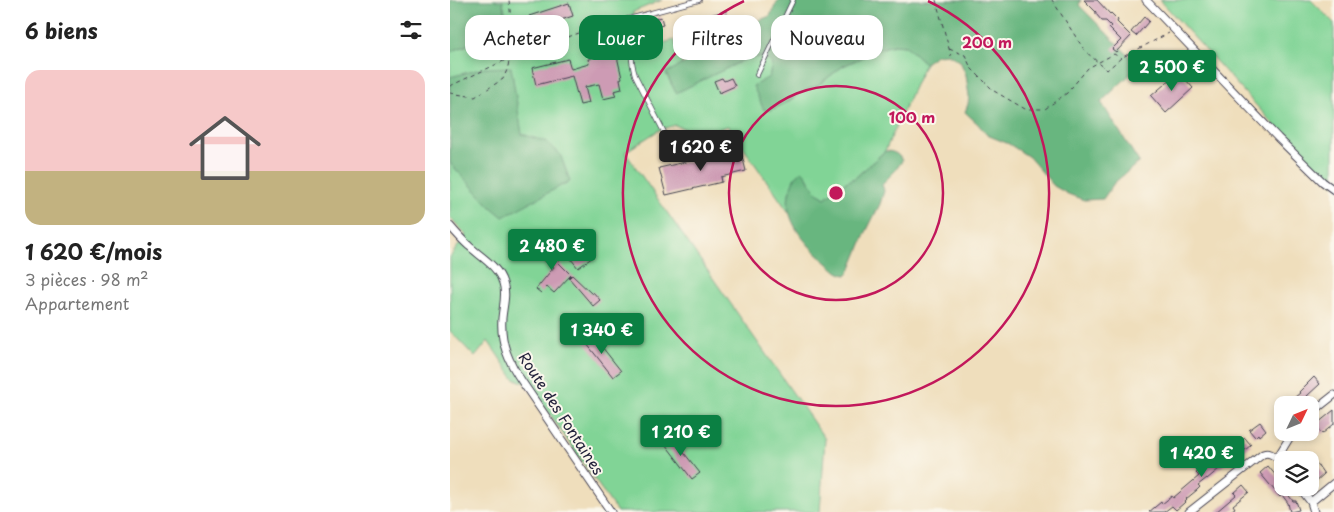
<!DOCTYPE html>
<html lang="fr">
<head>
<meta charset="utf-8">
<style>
  :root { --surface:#fff; --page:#f2f2f2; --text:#222; --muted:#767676; --accent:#0b8043 }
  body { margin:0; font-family:"Playpen Sans",sans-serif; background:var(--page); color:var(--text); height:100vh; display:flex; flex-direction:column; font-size:19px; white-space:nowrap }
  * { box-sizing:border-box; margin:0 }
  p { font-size:16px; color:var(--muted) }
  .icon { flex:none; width:28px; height:28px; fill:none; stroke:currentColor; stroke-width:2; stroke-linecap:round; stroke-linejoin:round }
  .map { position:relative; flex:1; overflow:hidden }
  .drawer { display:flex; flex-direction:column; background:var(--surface); width:450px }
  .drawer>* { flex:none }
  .banner { position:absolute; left:15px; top:15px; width:475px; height:45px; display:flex; gap:10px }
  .needle { width:32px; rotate:47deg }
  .controls { position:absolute; left:824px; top:396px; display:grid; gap:10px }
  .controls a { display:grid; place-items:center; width:45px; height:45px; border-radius:10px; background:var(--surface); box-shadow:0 2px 8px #0003; font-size:25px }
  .price { position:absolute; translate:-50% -42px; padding:0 11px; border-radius:5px; background:var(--accent); color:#fff; font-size:16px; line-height:32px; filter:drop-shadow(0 1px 2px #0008) }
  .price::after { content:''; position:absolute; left:50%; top:30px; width:15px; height:11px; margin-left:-8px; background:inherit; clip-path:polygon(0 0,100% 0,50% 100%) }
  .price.current { background:#222; color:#fff }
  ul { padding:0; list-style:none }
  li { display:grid; align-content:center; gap:10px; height:265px; padding:0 25px }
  li span { display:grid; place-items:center; height:155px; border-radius:15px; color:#555 }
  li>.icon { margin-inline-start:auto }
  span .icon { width:90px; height:90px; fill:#fffc; stroke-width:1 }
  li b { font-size:21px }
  h2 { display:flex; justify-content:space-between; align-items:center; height:60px; padding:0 25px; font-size:21px }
  .tag { padding:0 18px; border-radius:15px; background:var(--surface); box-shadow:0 2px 8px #0003; font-size:18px; line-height:45px }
  .tag.current { background:var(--accent); color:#fff }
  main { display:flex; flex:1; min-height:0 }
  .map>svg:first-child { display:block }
  .green { fill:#81d496; stroke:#527b68 }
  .forest { fill:#68b67f; stroke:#456c5d }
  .building { fill:#cd9bb4 }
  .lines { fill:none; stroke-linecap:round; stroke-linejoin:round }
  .service-casing { stroke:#413e4e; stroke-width:5.5 }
  .minor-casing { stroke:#413e4e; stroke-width:9 }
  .path { stroke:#413e4e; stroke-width:1; stroke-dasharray:4 4; stroke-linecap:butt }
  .service { stroke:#fff; stroke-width:4 }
  .minor { stroke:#fff; stroke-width:7 }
  .ring { fill:none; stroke:#c2185b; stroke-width:2.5 }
  .labels { text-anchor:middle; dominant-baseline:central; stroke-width:4; stroke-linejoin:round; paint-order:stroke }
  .street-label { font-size:15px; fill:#22223b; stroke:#fbf7ec }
  .centre { fill:#c2185b; stroke:#fbf7ec; stroke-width:2.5 }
  .ring-label { font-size:15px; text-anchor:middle; font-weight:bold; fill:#c2185b; stroke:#fbf7ec; stroke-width:4; stroke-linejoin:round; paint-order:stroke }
</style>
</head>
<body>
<main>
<section class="drawer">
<h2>6 biens<svg class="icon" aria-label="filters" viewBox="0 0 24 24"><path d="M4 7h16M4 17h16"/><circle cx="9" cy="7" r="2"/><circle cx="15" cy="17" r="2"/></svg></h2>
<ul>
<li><span style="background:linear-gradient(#f6c9c9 65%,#c2b280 0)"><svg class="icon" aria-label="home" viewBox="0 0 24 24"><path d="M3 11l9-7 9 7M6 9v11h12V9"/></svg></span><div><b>1 620 €/mois</b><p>3 pièces · 98 m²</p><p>Appartement</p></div></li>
</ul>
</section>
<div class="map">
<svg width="884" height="512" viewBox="0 0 884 512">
  <rect width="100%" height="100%" fill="#fbf7ec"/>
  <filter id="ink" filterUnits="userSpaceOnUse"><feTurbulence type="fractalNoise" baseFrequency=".02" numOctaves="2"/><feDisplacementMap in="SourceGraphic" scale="10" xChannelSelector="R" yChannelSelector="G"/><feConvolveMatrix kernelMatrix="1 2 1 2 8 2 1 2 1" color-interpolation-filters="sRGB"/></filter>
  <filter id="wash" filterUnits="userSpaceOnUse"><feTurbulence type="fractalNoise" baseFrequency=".0096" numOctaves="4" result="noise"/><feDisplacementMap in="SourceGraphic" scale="20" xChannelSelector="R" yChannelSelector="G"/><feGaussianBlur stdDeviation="1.12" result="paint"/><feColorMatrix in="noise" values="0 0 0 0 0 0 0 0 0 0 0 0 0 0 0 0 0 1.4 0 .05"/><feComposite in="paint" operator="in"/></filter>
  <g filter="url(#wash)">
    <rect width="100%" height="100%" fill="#efdebc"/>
    <g class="green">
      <path d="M 52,0 L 212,0 L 183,12 L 191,49 L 224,40 L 232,64 L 216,74 L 226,92 L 298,58 L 315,57 L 323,64 L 319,77 L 320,110 L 336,103 L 352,92 L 367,86 L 393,66 L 432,48 L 444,45 L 456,46 L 475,63 L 435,151 L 405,178 L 396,182 L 375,198 C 370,195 365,191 362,186 C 358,180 358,176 352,171 L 339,193 L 340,214 L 278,126 L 255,133 L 240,131 L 225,125 L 209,130 L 175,152 L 375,439 L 370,512 L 167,512 L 79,384 L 64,379 L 38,341 L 25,357 L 0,331 L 0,257 L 16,235 L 0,217 L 0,52 L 59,28 Z"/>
      <path d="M 710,0 L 861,0 L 884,23 L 884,185 L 856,160 Z"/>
    </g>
    <g class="forest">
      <path d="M 0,0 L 52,0 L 59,28 L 0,52 Z"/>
      <path d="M 328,0 L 631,0 L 629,5 L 689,66 L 651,102 L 689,162 L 664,183 L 653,199 L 634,200 L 618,194 L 604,186 L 579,157 L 559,144 L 537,135 L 528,124 L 515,112 L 518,104 L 519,96 L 516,75 L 510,61 L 498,54 L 486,55 L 475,63 L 456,46 L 444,45 L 432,48 L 393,66 L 367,86 L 352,92 L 336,103 L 320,110 L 314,110 L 303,86 L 319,77 L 322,64 L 315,57 L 298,58 L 226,93 L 216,73 L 242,59 L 240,49 L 256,41 L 320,16 Z"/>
      <path d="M 61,67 L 72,134 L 97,142 L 110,154 L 120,181 L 53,217 L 41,207 L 0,163 L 0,77 L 34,68 Z"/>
      <path d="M 435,151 C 442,151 449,153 452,161 L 445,171 L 432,184 L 434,191 L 430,204 L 416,232 L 400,271 L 396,275 C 386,273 385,269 377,263 C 357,245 331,220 340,190 C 343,180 344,177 352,171 C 358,176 358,180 362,186 C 365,191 370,195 375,198 L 396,182 L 405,178 Z"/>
    </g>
    <g id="blocks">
      <g class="building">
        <path d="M 634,0 L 647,0 L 660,14 L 661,13 L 668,20 L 667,22 L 681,36 L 666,52 L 662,49 L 671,40 L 659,28 L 661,26 L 656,21 L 652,21 L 646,14 L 646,12 Z"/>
        <path d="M 119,3 L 123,16 L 84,29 L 79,16 Z"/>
        <path d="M 276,11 L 279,23 L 255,29 L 252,17 Z"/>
        <path d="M 211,17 L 213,25 L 198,29 L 196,21 Z"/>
        <path d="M 694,17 L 699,21 L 686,36 L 681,32 Z"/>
        <path d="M 153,39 L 157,54 L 166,52 L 172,78 L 170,79 L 172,89 L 164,91 L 166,96 L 153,99 L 149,84 L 135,87 L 139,103 L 130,105 L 122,76 L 86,85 L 82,68 L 118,59 L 121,69 L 139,64 L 138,59 L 142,58 L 140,53 L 142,52 L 140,42 Z"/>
        <path d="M 729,72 L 743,88 L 716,113 L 701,96 Z"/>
        <path d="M 272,78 L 274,81 L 281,78 L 285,86 L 269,93 L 264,81 Z"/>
        <path d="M 291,151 L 296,171 L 271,177 L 272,182 L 216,195 L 209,168 L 266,155 L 266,157 Z"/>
        <path d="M 133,244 L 143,257 L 128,268 L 118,255 Z"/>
        <path d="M 88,245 L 95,250 L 97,248 L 110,257 L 110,259 L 108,262 L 121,275 L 104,293 L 97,287 L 91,293 L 86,289 L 104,267 L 83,253 Z"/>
        <path d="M 122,275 L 142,294 L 143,292 L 150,300 L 143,306 L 119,278 Z"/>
        <path d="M 141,333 L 171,371 L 163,377 L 133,339 Z"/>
        <path d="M 864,377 L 870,384 L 857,396 L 858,397 L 855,399 L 857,401 L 852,405 L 842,405 L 839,402 L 850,393 L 849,392 Z"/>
        <path d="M 884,410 L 884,424 L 872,434 L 866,426 L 869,424 L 868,423 Z"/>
        <path d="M 810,422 L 816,430 L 809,436 L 808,434 L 805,437 L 799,430 Z"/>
        <path d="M 219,434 L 250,473 L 242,479 L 212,440 Z"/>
        <path d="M 795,438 L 801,445 L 789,455 L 788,453 L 757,479 L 757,478 L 748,485 L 750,487 L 747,490 L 736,499 L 737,500 L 734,503 L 726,510 L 722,506 L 714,512 L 699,512 L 711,502 L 712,504 L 722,496 L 723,498 L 749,476 L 746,473 L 750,470 L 752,471 L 765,460 L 764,459 L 774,451 L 776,453 Z"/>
        <path d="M 860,462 L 864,467 L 867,464 L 874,474 L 864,483 L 860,478 Z"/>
        <path d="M 818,466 L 832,483 L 832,488 L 834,488 L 837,491 L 836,492 L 843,501 L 846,501 L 849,510 L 840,512 L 838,503 L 832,495 L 830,497 L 810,473 Z"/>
        <path d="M 793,485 L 799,492 L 783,505 L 785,508 L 779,512 L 766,512 L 786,495 L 784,493 Z"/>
      </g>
    </g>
  </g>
  <g filter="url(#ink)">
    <use href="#blocks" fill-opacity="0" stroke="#413e4e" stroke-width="1"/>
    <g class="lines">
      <g class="service-casing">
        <g id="service">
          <path d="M 178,19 C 182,38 179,57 185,75 L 222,148"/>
          <path d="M 134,31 L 249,0"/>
          <path d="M 307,75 L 343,0"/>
        </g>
      </g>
      <g class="minor-casing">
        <g id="minor">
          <path d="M 696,0 L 828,138 L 873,182 L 884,190"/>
          <path d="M 0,226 C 6,233 12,240 19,246 C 31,257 48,266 53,283 C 57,294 53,306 52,318 C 50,343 59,363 73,383 L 161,512"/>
          <path d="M 860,414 L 884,395"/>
          <path d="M 850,488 L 861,502"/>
          <path d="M 739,512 L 813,454 C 819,452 823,455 827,458 L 843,432"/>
          <path d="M 864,512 L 861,502 L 884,483"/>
        </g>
      </g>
      <g class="path">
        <path d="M 486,0 L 501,56"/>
        <path d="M 602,0 L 635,51 L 657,70 L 671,58 L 719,33"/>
        <path d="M 499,49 L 515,55 L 521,68 L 544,91 L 575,109 L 595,109 L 617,93 L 638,68 L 664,54 L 671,58"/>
        <path d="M 0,86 L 60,58 L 129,33"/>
        <path d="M 0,93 L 25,97 L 53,79 L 57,70 L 60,58 L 55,47 L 61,20 L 59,0"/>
      </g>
      <use href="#service" class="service"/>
      <use href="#minor" class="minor"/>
    </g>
  </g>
  <g class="ring">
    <circle cx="386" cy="193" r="107"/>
    <path d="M478 1A213 213 0 1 1 294 1"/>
  </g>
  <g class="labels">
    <g class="street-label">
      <text transform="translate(112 413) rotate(57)">Route des Fontaines</text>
    </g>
  </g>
  <circle cx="386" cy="193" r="8" class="centre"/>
  <g class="ring-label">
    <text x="537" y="48">200 m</text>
    <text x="462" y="123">100 m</text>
  </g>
</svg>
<div class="controls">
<a><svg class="needle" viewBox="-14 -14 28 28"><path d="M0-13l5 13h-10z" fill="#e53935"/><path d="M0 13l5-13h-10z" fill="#767676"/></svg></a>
<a><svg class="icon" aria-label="layers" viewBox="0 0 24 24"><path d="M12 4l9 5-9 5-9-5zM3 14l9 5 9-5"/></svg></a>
</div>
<b class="price" style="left:722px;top:92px">2 500 €</b>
<b class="price current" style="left:251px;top:172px">1 620 €</b>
<b class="price" style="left:102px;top:271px">2 480 €</b>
<b class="price" style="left:152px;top:355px">1 340 €</b>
<b class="price" style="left:231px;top:457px">1 210 €</b>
<b class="price" style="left:752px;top:478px">1 420 €</b>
<div class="banner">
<a class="tag">Acheter</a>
<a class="tag current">Louer</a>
<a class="tag">Filtres</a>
<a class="tag">Nouveau</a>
</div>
</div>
</main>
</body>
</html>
